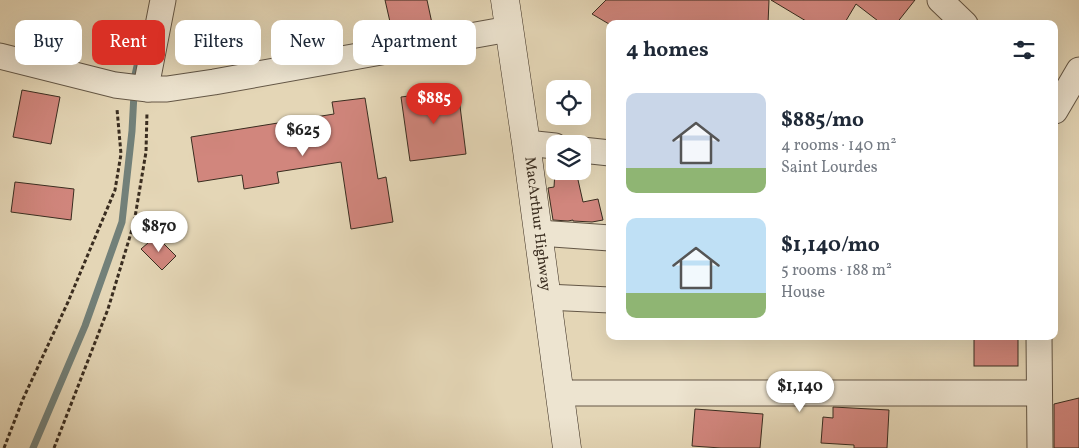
<!DOCTYPE html>
<html lang="en">
<head>
<meta charset="utf-8">
<style>
  :root { --surface:#fff; --page:#f6f6f7; --text:#1f2937; --muted:#747a83; --accent:#d93025 }
  body { margin:0; font-family:Vollkorn,serif; background:var(--page); color:var(--text); height:100vh; display:flex; flex-direction:column; font-size:19px; white-space:nowrap }
  * { box-sizing:border-box; margin:0 }
  p { font-size:16px; color:var(--muted) }
  .icon { flex:none; width:28px; height:28px; fill:none; stroke:currentColor; stroke-width:2; stroke-linecap:round; stroke-linejoin:round }
  .map { position:relative; flex:1; overflow:hidden }
  .details { position:absolute; left:606px; top:20px; width:452px; height:320px; display:flex; flex-direction:column; background:var(--surface); border-radius:10px; box-shadow:0 5px 20px #0002 }
  .details>* { flex:none }
  .top-card { position:absolute; left:15px; top:20px; width:475px; height:45px; display:flex; gap:10px }
  .tools { position:absolute; left:546px; top:80px; display:grid; gap:10px }
  .tools a { display:grid; place-items:center; width:45px; height:45px; border-radius:10px; background:var(--surface); box-shadow:0 5px 20px #0002; font-size:25px }
  .price { position:absolute; translate:-50% -42px; padding:0 11px; border-radius:18px; background:#fff; color:#222; font-size:16px; line-height:32px; filter:drop-shadow(0 1px 2px #0008) }
  .price::after { content:''; position:absolute; left:50%; top:30px; width:15px; height:11px; margin-left:-8px; background:inherit; clip-path:polygon(0 0,100% 0,50% 100%) }
  .price.on { background:var(--accent); color:#fff }
  ul { padding:0; list-style:none }
  li { display:flex; align-items:center; gap:15px; height:125px; padding:0 20px }
  li span { display:grid; place-items:center; flex:none; width:140px; height:100px; border-radius:10px; color:#555 }
  li>.icon { margin-inline-start:auto }
  span .icon { width:60px; height:60px; fill:#fffc; stroke-width:1 }
  li b { font-size:21px }
  h2 { display:flex; justify-content:space-between; align-items:center; height:60px; padding:0 20px; font-size:21px }
  .pill { padding:0 18px; border-radius:10px; background:var(--surface); box-shadow:0 5px 20px #0002; font-size:18px; line-height:45px }
  .pill.on { background:var(--accent); color:#fff }
  .map>svg:first-child { display:block }
  .lines { fill:none; stroke-linecap:round; stroke-linejoin:round }
  .stream { stroke:#728079; stroke-width:7 }
  .building { fill:#d1867d; stroke:#3a2d20 }
  .minor-casing { stroke:#645746; stroke-width:27 }
  .secondary-casing { stroke:#3a2d20; stroke-width:29 }
  .path { stroke:#3a2d20; stroke-width:3; stroke-dasharray:4 2.5; stroke-linecap:butt }
  .minor { stroke:#ede4d0; stroke-width:25 }
  .secondary { stroke:#ede4d0; stroke-width:28 }
  .labels { text-anchor:middle; dominant-baseline:central; stroke-width:4; stroke-linejoin:round; paint-order:stroke }
  .street-label { font-size:15px; fill:#3a2d20; stroke:#ede4d0 }
</style>
</head>
<body>
<div class="map">
<svg width="1079" height="448" viewBox="0 0 1079 448">
  <rect width="100%" height="100%" fill="#e4d6b6"/>
  <filter id="stains"><feTurbulence type="fractalNoise" baseFrequency=".004" numOctaves="4"/><feColorMatrix values="0 0 0 0 .2 0 0 0 0 .09 0 0 0 0 .02 0 0 0 .5 -.17"/></filter>
  <radialGradient id="worn" r=".72"><stop offset=".6" stop-color="#630" stop-opacity="0"/><stop offset="1" stop-color="#630" stop-opacity=".3"/></radialGradient>
  <g class="lines">
    <path class="stream" d="M 33,448 L 85,326 L 122,222 L 132,131 L 135,75 L 145,30"/>
  </g>
  <g class="building">
    <path d="M 385,0 L 427,0 L 433,28 L 393,35 Z"/>
    <path d="M 606,0 L 769,0 L 768,24 L 609,24 L 592,14 Z"/>
    <path d="M 771,0 L 915,0 L 896,24 L 882,24 L 856,4 L 844,24 L 811,24 Z"/>
    <path d="M 22,90 L 60,97 L 51,144 L 13,137 Z"/>
    <path d="M 458,90 L 466,154 L 410,161 L 401,97 Z"/>
    <path d="M 365,98 L 378,179 L 386,177 L 393,222 L 351,229 L 341,162 L 277,172 L 279,183 L 244,189 L 242,175 L 198,182 L 191,137 L 334,114 L 332,102 Z"/>
    <path d="M 555,171 L 576,171 L 583,202 L 598,199 L 603,220 L 592,222 L 573,221 L 573,220 L 568,221 L 553,220 L 548,188 L 554,187 Z"/>
    <path d="M 15,182 L 74,189 L 71,220 L 11,212 Z"/>
    <path d="M 156,236 L 176,256 L 162,270 L 141,249 Z"/>
    <rect x="974" y="336" width="44" height="30"/>
    <path d="M 1079,398 L 1079,448 L 1054,448 L 1054,404 Z"/>
    <path d="M 833,407 L 889,410 L 887,448 L 854,448 L 854,445 L 821,443 L 823,417 L 833,418 Z"/>
    <path d="M 695,409 L 763,414 L 760,448 L 721,448 L 692,446 Z"/>
  </g>
  <g class="lines">
    <g class="minor-casing">
      <g id="minor">
        <path d="M 940,0 L 965,24"/>
        <path d="M 0,56 L 115,85 L 148,89 L 167,89 L 214,82 L 509,29"/>
        <path d="M 148,89 L 148,77 L 163,0"/>
        <path d="M 1055,111 L 1079,70"/>
        <path d="M 526,143 L 555,146"/>
        <path d="M 582,150 L 610,153"/>
        <path d="M 539,233 L 610,238"/>
        <path d="M 546,297 L 610,300"/>
        <path d="M 1039,336 L 1040,448"/>
        <path d="M 560,393 L 1039,393"/>
      </g>
    </g>
    <g class="secondary-casing">
      <path id="secondary" d="M 505,0 L 526,143 L 567,448"/>
    </g>
    <g class="path">
      <path d="M 122,62 L 130,37"/>
      <path d="M 4,448 L 23,399 L 68,302 L 115,190 L 121,154 L 117,109"/>
      <path d="M 54,448 L 108,309 L 134,223 L 146,152 L 147,112"/>
    </g>
    <use href="#minor" class="minor"/>
    <use href="#secondary" class="secondary"/>
  </g>
  <g class="labels">
    <g class="street-label">
      <text transform="translate(537 224) rotate(83)">MacArthur Highway</text>
    </g>
  </g>
  <rect width="100%" height="100%" filter="url(#stains)"/>
  <rect width="100%" height="100%" fill="url(#worn)"/>
</svg>
<div class="tools">
<a><svg class="icon" aria-label="locate" viewBox="0 0 24 24"><circle cx="12" cy="12" r="6"/><path d="M12 2v4M12 18v4M2 12h4M18 12h4"/></svg></a>
<a><svg class="icon" aria-label="layers" viewBox="0 0 24 24"><path d="M12 4l9 5-9 5-9-5zM3 14l9 5 9-5"/></svg></a>
</div>
<b class="price on" style="left:434px;top:125px">$885</b>
<b class="price" style="left:303px;top:157px">$625</b>
<b class="price" style="left:159px;top:253px">$870</b>
<b class="price" style="left:800px;top:413px">$1,140</b>
<div class="top-card">
<a class="pill">Buy</a>
<a class="pill on">Rent</a>
<a class="pill">Filters</a>
<a class="pill">New</a>
<a class="pill">Apartment</a>
</div>
<section class="details">
<h2>4 homes<svg class="icon" aria-label="filters" viewBox="0 0 24 24"><path d="M4 7h16M4 17h16"/><circle cx="9" cy="7" r="2"/><circle cx="15" cy="17" r="2"/></svg></h2>
<ul>
<li><span style="background:linear-gradient(#c9d6e8 75%,#8fb573 0)"><svg class="icon" aria-label="home" viewBox="0 0 24 24"><path d="M3 11l9-7 9 7M6 9v11h12V9"/></svg></span><div><b>$885/mo</b><p>4 rooms · 140 m²</p><p>Saint Lourdes</p></div></li>
<li><span style="background:linear-gradient(#bfe0f5 75%,#8fb573 0)"><svg class="icon" aria-label="home" viewBox="0 0 24 24"><path d="M3 11l9-7 9 7M6 9v11h12V9"/></svg></span><div><b>$1,140/mo</b><p>5 rooms · 188 m²</p><p>House</p></div></li>
</ul>
</section>
</div>
</body>
</html>
